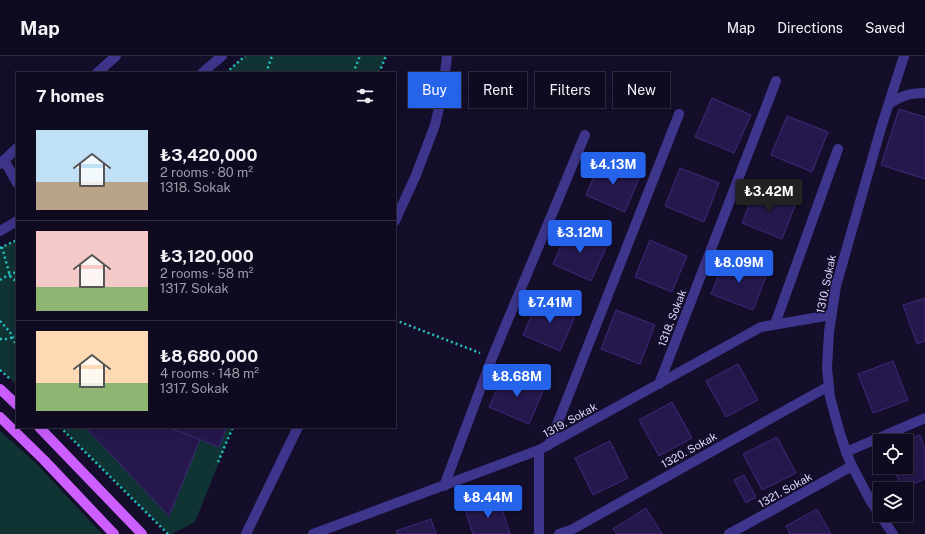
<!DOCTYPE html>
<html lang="en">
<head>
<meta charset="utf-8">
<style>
  :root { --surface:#0f0a20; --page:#1d182d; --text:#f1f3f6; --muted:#9b9aa5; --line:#2f2b3e; --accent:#2563eb }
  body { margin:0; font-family:"Public Sans",sans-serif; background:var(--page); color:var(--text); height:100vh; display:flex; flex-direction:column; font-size:15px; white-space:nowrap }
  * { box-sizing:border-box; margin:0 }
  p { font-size:13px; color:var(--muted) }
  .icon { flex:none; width:22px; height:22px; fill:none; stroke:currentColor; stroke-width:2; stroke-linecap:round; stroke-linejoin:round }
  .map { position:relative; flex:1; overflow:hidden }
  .drawer { position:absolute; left:16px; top:16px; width:380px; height:356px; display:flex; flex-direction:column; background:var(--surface); border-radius:0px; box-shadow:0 4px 16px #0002,0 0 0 1px var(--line) }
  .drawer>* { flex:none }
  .top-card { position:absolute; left:408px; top:16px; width:380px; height:36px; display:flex; gap:8px }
  .tools { position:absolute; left:873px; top:378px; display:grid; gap:8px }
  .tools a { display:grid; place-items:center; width:40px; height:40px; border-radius:0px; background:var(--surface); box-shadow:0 4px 16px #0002,0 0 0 1px var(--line); font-size:20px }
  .price { position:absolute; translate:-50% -34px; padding:0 9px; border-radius:4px; background:var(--accent); color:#fff; font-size:13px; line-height:26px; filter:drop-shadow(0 1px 2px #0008) }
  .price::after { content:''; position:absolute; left:50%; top:24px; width:12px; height:9px; margin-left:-6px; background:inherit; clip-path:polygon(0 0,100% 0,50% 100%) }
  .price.current { background:#222; color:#fff }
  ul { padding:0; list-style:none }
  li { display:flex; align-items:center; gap:12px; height:100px; padding:0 20px }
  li+li { border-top:1px solid var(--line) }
  li span { display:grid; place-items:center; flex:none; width:112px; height:80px; border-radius:0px; color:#555 }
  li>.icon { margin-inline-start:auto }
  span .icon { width:48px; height:48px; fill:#fffc; stroke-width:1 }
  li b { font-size:17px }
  h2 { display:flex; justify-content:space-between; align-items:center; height:48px; padding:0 20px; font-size:17px }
  .tag { padding:0 14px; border-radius:0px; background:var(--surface); box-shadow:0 4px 16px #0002,0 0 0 1px var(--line); font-size:14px; line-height:36px }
  .tag.current { background:var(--accent); color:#fff }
  header { display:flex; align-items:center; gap:24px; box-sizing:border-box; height:56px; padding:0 20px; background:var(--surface); border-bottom:1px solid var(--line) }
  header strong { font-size:19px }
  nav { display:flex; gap:22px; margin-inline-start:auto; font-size:14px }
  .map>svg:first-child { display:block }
  .green { fill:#103334 }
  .building { fill:#26184c; stroke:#3e297a }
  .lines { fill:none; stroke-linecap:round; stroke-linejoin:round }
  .path { stroke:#25c4c4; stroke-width:2.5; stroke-dasharray:2 3; stroke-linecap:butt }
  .minor { stroke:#3e358c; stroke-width:10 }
  .major { stroke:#cd5eff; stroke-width:10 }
  .labels { text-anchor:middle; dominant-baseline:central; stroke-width:3; stroke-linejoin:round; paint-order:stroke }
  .street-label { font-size:11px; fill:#ded7ff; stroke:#140e2a }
</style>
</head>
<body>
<header>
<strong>Map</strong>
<nav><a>Map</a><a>Directions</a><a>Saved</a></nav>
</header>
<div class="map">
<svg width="925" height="478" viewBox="0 0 925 478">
  <rect width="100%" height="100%" fill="#140e2a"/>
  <g class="green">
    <path d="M 245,0 L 386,0 L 379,17 L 225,17 Z"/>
    <path d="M 17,184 L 17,329 L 0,314 L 0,192 Z"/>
    <path d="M 60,371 L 233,371 L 195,466 L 172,478 L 168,478 Z"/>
    <path d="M 0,375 L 36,407 L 102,478 L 0,478 Z"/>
  </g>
  <g class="building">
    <path d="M 712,42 L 751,59 L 734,97 L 695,81 Z"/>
    <path d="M 899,53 L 925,61 L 925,123 L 881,109 Z"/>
    <path d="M 787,60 L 828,76 L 812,116 L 771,99 Z"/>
    <path d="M 601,104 L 640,120 L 625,156 L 586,139 Z"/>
    <path d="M 680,112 L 719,127 L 704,166 L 665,150 Z"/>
    <path d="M 756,131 L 796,147 L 782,183 L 742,167 Z"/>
    <path d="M 569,171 L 608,188 L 591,225 L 553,208 Z"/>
    <path d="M 650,184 L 687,200 L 672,236 L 635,221 Z"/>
    <path d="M 726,202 L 767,218 L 753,254 L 711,238 Z"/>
    <path d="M 539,242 L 576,258 L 560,295 L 523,279 Z"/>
    <path d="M 925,242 L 925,285 L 917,288 L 903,249 Z"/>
    <path d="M 616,254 L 655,269 L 640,308 L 601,293 Z"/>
    <path d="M 893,305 L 908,344 L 873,357 L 858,318 Z"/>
    <path d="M 738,308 L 758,344 L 726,361 L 706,325 Z"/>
    <path d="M 505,316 L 544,333 L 529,368 L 489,351 Z"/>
    <path d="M 672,346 L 692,382 L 659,400 L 639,364 Z"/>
    <path d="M 85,371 L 168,371 L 200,383 L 169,460 Z"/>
    <path d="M 168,371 L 227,371 L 219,391 Z"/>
    <path d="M 920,379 L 925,393 L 925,423 L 902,432 L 893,411 L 906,411 L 906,385 L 905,385 Z"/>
    <path d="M 777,381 L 796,417 L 762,434 L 743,398 Z"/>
    <path d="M 610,385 L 628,422 L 593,439 L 575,402 Z"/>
    <path d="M 744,419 L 756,441 L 746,447 L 734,424 Z"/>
    <path d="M 499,443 L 510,478 L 473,478 L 465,454 Z"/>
    <path d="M 646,452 L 662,478 L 617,478 L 613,473 Z"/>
    <path d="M 817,453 L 831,478 L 790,478 L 786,470 Z"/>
    <path d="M 431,463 L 436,478 L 397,478 L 396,475 Z"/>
  </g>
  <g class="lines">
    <g class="path">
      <path d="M 226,17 L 245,0"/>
      <path d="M 266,17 L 272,0"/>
      <path d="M 353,17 L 360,0"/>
      <path d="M 379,17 L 386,0"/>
      <path d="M 2,191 L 10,220 L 17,226"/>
      <path d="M 0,192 L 17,184"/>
      <path d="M 0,224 L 10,218 L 17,216"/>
      <path d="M 395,264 L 480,297"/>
      <path d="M 0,265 L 10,276 L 17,291"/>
      <path d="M 0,283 L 7,283 L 17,280"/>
      <path d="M 0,314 L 9,322"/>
      <path d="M 60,371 L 168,478"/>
      <path d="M 218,406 L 233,371"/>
    </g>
    <g class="minor">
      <path d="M 97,17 L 116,0"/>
      <path d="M 202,17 L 222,0"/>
      <path d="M 889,48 C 901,40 910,37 925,37"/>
      <path d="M 4,104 L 17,127"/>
      <path d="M 0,108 L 17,92"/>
      <path d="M 395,165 L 416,119 L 435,69 L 443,35 L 447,0"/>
      <path d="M 0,175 L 17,165"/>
      <path d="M 775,268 L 838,93"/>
      <path d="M 659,328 L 776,25"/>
      <path d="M 549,389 L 679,58"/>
      <path d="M 846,396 L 925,362"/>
      <path d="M 444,430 L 492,302 L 585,79"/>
      <path d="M 880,459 L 870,444 L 852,410 L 846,396 L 839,374 L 830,341 L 827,312 L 829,276 L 836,230 L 881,72 L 904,0"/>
      <path d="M 880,459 L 893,478"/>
      <path d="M 246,478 L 298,371"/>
      <path d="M 313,478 L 539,394 L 761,271 L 831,259"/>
      <path d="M 539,478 L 539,394"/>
      <path d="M 559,478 L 571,474 L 829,330"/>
      <path d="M 729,478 L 852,410"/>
    </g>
    <g class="major">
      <path d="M 0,333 L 17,349"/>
      <path d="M 0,361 L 44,404 L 114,478"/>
      <path d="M 39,371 L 142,478"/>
    </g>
  </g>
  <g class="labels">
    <g class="street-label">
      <text transform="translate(826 228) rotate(-78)">1310. Sokak</text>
      <text transform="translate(672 262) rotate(-69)">1318. Sokak</text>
      <text transform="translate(570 364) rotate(-29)">1319. Sokak</text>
      <text transform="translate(689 394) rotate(-29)">1320. Sokak</text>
      <text transform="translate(785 434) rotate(-29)">1321. Sokak</text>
    </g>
  </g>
</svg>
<div class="tools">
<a><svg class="icon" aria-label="locate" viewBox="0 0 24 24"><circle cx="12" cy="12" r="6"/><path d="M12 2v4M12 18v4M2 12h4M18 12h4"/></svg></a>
<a><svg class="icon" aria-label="layers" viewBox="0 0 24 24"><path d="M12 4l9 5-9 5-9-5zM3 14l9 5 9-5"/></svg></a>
</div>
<b class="price" style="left:613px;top:130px">₺4.13M</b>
<b class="price current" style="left:769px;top:157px">₺3.42M</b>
<b class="price" style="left:580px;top:198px">₺3.12M</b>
<b class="price" style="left:739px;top:228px">₺8.09M</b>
<b class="price" style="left:550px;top:268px">₺7.41M</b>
<b class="price" style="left:517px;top:342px">₺8.68M</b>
<b class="price" style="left:488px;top:463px">₺8.44M</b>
<div class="top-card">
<a class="tag current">Buy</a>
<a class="tag">Rent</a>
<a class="tag">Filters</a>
<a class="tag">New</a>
</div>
<section class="drawer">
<h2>7 homes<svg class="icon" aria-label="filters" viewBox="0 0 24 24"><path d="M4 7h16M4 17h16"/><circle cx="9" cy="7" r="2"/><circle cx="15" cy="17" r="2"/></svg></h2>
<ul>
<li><span style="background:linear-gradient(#bfe0f5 65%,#b9a48a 0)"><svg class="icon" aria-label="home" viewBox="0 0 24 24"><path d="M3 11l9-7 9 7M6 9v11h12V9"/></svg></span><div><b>₺3,420,000</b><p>2 rooms · 80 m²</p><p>1318. Sokak</p></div></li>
<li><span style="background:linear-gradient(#f6c9c9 70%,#8fb573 0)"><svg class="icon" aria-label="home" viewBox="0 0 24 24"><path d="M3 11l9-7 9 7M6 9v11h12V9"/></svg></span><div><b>₺3,120,000</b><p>2 rooms · 58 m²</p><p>1317. Sokak</p></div></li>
<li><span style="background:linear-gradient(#ffd9b3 65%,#8fb573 0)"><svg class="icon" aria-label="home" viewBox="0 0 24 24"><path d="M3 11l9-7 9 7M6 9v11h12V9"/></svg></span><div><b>₺8,680,000</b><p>4 rooms · 148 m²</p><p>1317. Sokak</p></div></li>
</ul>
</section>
</div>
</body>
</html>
